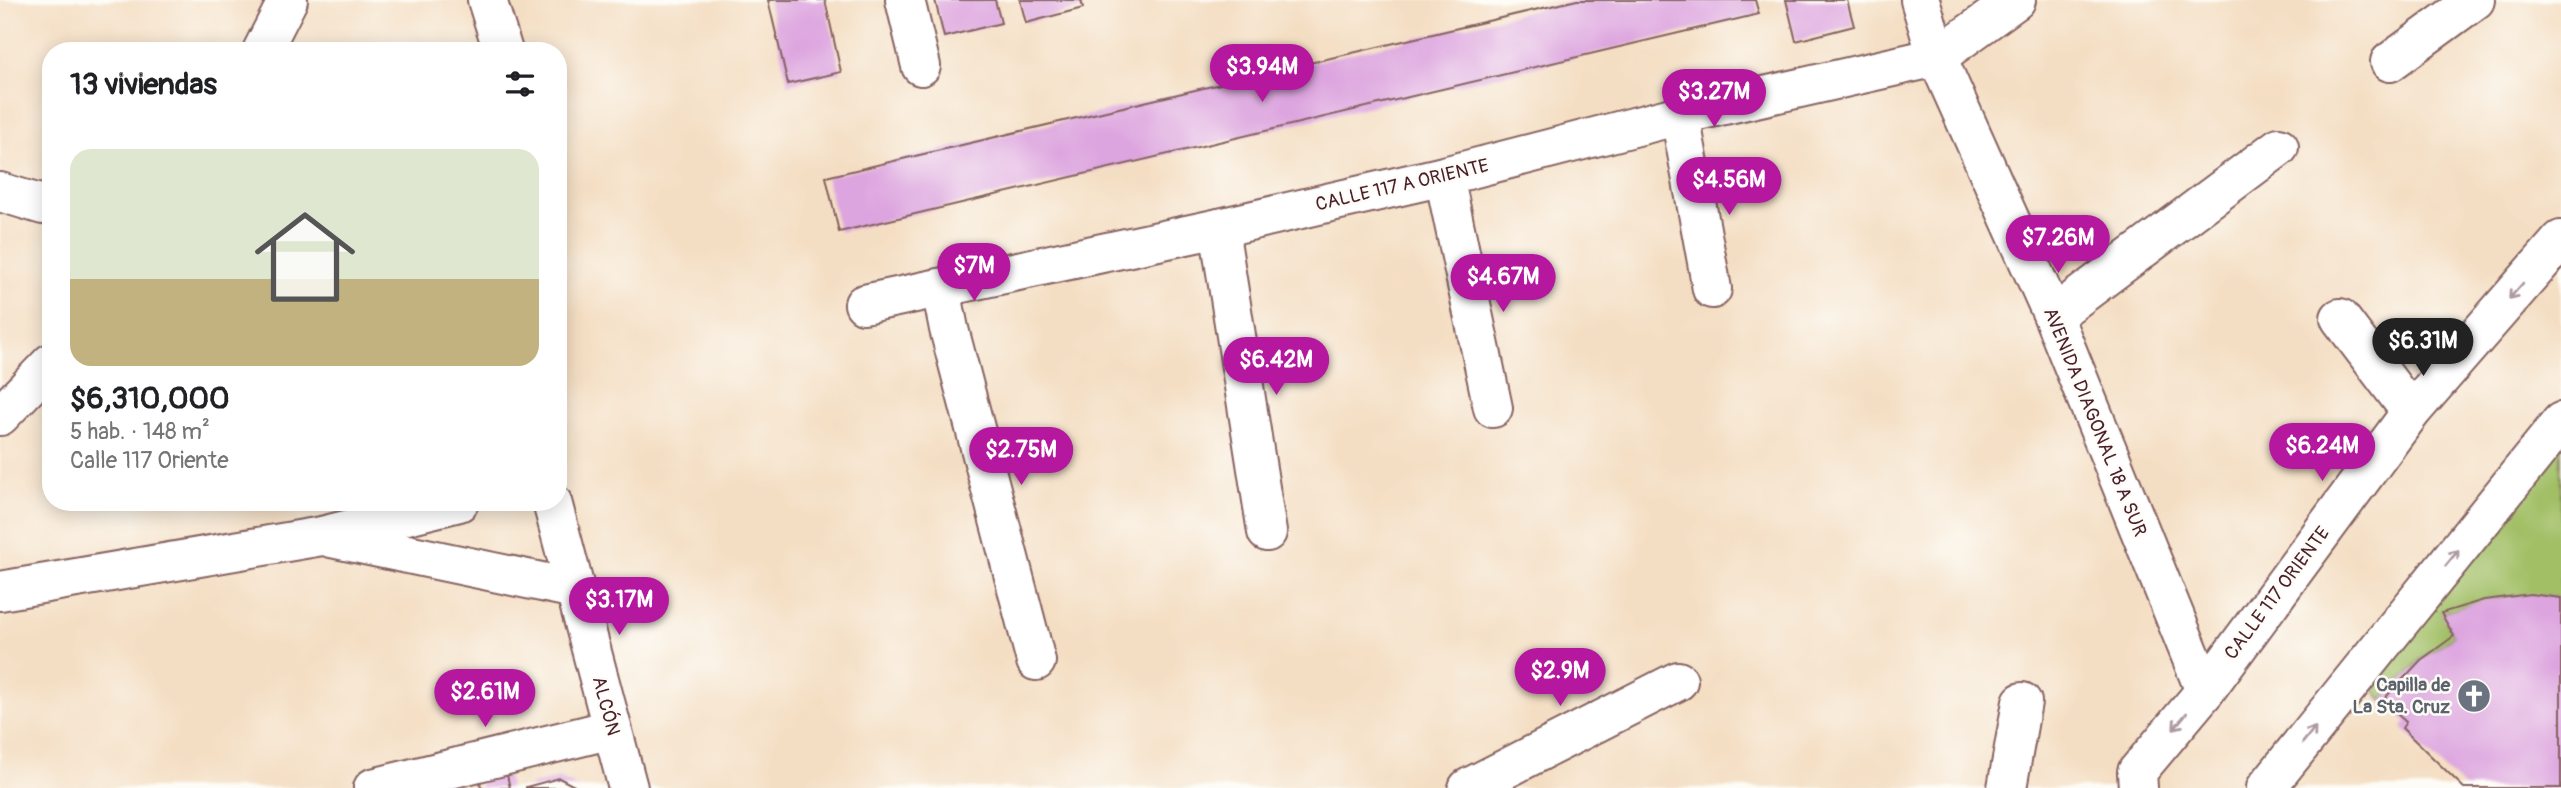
<!DOCTYPE html>
<html lang="es">
<head>
<meta charset="utf-8">
<style>
  :root { --surface:#fff; --page:#f6f6f6; --text:#202124; --muted:#757577; --accent:#b5179e }
  body { margin:0; font-family:Pangolin,sans-serif; background:var(--page); color:var(--text); height:100vh; display:flex; flex-direction:column; font-size:26px; white-space:nowrap }
  * { box-sizing:border-box; margin:0 }
  p { font-size:23px; color:var(--muted) }
  .icon { flex:none; width:38px; height:38px; fill:none; stroke:currentColor; stroke-width:2; stroke-linecap:round; stroke-linejoin:round }
  .map { position:relative; flex:1; overflow:hidden }
  .side { position:absolute; left:42px; top:42px; width:525px; height:469px; display:flex; flex-direction:column; background:var(--surface); border-radius:28px; box-shadow:0 4px 18px #0003 }
  .side>* { flex:none }
  .price { position:absolute; translate:-50% -60px; padding:0 16px; border-radius:24px; background:var(--accent); color:#fff; font-size:23px; line-height:46px; filter:drop-shadow(0 2px 4px #0008) }
  .price::after { content:''; position:absolute; left:50%; top:42px; width:21px; height:16px; margin-left:-10px; background:inherit; clip-path:polygon(0 0,100% 0,50% 100%) }
  .price.active { background:#222; color:#fff }
  ul { padding:0; list-style:none }
  li { display:grid; align-content:center; gap:14px; height:371px; padding:0 28px }
  li span { display:grid; place-items:center; height:217px; border-radius:21px; color:#555 }
  li>.icon { margin-inline-start:auto }
  span .icon { width:126px; height:126px; fill:#fffc; stroke-width:1 }
  li b { font-size:30px }
  h2 { display:flex; justify-content:space-between; align-items:center; height:84px; padding:0 28px; font-size:30px }
  .map>svg:first-child { display:block }
  .green { fill:#a2bf66; stroke:#766f48; stroke-width:2 }
  .building { fill:#dda5df }
  .lines { fill:none; stroke-linecap:round; stroke-linejoin:round }
  .minor-casing { stroke:#866260; stroke-width:42 }
  .minor { stroke:#fff; stroke-width:38 }
  .oneway { stroke:#ae9aa0 }
  .labels { text-anchor:middle; dominant-baseline:central; stroke-width:5; stroke-linejoin:round; paint-order:stroke }
  .street-label { font-size:19px; fill:#4a1f2b; stroke:#fdfcf7 }
  .worship-label { font-size:19px; font-weight:bold; fill:#5b616d; stroke:#fdfcf7; text-anchor:end }
</style>
</head>
<body>
<div class="map">
<svg width="2561" height="788" viewBox="0 0 2561 788">
  <rect width="100%" height="100%" fill="#fdfcf7"/>
  <filter id="ink" filterUnits="userSpaceOnUse"><feTurbulence type="fractalNoise" baseFrequency=".0143" numOctaves="2"/><feDisplacementMap in="SourceGraphic" scale="14" xChannelSelector="R" yChannelSelector="G"/><feConvolveMatrix kernelMatrix="1 2 1 2 8 2 1 2 1" color-interpolation-filters="sRGB"/></filter>
  <filter id="wash" filterUnits="userSpaceOnUse"><feTurbulence type="fractalNoise" baseFrequency=".00686" numOctaves="4" result="noise"/><feDisplacementMap in="SourceGraphic" scale="28" xChannelSelector="R" yChannelSelector="G"/><feGaussianBlur stdDeviation="1.57" result="paint"/><feColorMatrix in="noise" values="0 0 0 0 0 0 0 0 0 0 0 0 0 0 0 0 0 1.4 0 .05"/><feComposite in="paint" operator="in"/></filter>
  <g filter="url(#wash)">
    <rect width="100%" height="100%" fill="#f4dec3"/>
    <path class="green" d="M 2561,423 L 2561,598 C 2513,592 2488,599 2442,613 L 2454,636 L 2420,660 L 2382,701 L 2362,672 Z"/>
    <g id="blocks">
      <g class="building">
        <path d="M 768,0 L 825,0 L 841,72 L 788,84 Z"/>
        <path d="M 935,0 L 995,0 L 1001,23 L 944,37 Z"/>
        <path d="M 1020,0 L 1081,0 L 1083,8 L 1026,23 Z"/>
        <path d="M 1577,0 L 1755,0 L 1759,14 L 839,232 L 826,177 Z"/>
        <path d="M 1786,0 L 1847,0 L 1854,26 L 1796,41 Z"/>
        <path d="M 2530,594 L 2561,598 L 2561,788 L 2464,788 L 2402,728 L 2406,722 L 2382,701 L 2421,660 L 2454,636 L 2441,613 L 2484,600 Z"/>
        <path d="M 507,775 L 510,788 L 481,788 L 480,781 Z"/>
        <path d="M 559,778 L 578,788 L 526,788 L 526,787 Z"/>
      </g>
    </g>
  </g>
  <g filter="url(#ink)">
    <use href="#blocks" fill-opacity="0" stroke="#866260" stroke-width="2"/>
    <g class="lines">
      <g class="minor-casing">
        <g id="minor">
          <path d="M 487,0 L 503,51"/>
          <path d="M 905,0 L 921,66"/>
          <path d="M 1920,0 L 1937,57 L 2053,316 L 2205,691"/>
          <path d="M 262,51 L 288,0"/>
          <path d="M 2390,62 L 2475,0"/>
          <path d="M 1680,115 L 1712,289"/>
          <path d="M 1444,176 L 1493,408"/>
          <path d="M 0,192 L 43,205 L 51,204"/>
          <path d="M 1219,228 L 1267,532"/>
          <path d="M 941,289 L 949,329 L 1036,661"/>
          <path d="M 864,304 L 1219,228 L 1444,176 L 1680,115 L 1937,57 L 2016,0"/>
          <path d="M 2053,316 L 2279,147"/>
          <path d="M 2340,318 L 2411,412"/>
          <path d="M 0,416 L 51,363"/>
          <path d="M 552,502 L 628,788"/>
          <path d="M 331,538 L 575,589"/>
          <path d="M 0,591 L 322,536 L 459,502"/>
          <path d="M 373,788 L 612,729"/>
          <path d="M 1468,788 L 1678,681"/>
          <path d="M 2007,788 L 2022,702"/>
          <path d="M 2138,788 L 2137,772 L 2205,691 L 2411,412 L 2561,240"/>
          <path d="M 2266,788 L 2561,422"/>
        </g>
      </g>
      <use href="#minor" class="minor"/>
    </g>
    <defs><path id="oneway-shaft" d="M-6 0H5M1.5-3L5.5 0L1.5 3" fill="none" stroke-width="1.6" stroke-linecap="round" stroke-linejoin="round" transform="scale(1.75)"/></defs>
    <g class="oneway">
      <use href="#oneway-shaft" transform="translate(2516 291) rotate(131)"/>
      <use href="#oneway-shaft" transform="translate(2452 558) rotate(-51)"/>
      <use href="#oneway-shaft" transform="translate(2180 721) rotate(130)"/>
      <use href="#oneway-shaft" transform="translate(2309 735) rotate(-51)"/>
    </g>
  </g>
  <defs>
    <g id="church-disc" transform="scale(1.75)"><circle r="9.5" fill="#6b7280" stroke="#fdfcf7"/><path d="M-1.2-6h2.4v3.5h3.3v2.4h-3.3V6h-2.4V-.1h-3.3v-2.4h3.3Z" fill="#fff"/></g>
  </defs>
  <g fill-rule="evenodd">
    <use href="#church-disc" x="2474" y="696"/>
  </g>
  <g class="labels">
    <g class="street-label">
      <text transform="translate(1402 185) rotate(-13)">CALLE 117 A ORIENTE</text>
      <text transform="translate(2095 422) rotate(68)">AVENIDA DIAGONAL 18 A SUR</text>
      <text transform="translate(2277 593) rotate(-53)">CALLE 117 ORIENTE</text>
      <text transform="translate(606 706) rotate(75)">ALCÓN</text>
    </g>
    <g class="worship-label">
      <text x="2450" y="685">Capilla de<tspan x="2450" dy="22">La Sta. Cruz</tspan></text>
    </g>
  </g>
</svg>
<b class="price" style="left:1262px;top:104px">$3.94M</b>
<b class="price" style="left:1714px;top:129px">$3.27M</b>
<b class="price" style="left:1729px;top:217px">$4.56M</b>
<b class="price" style="left:2058px;top:275px">$7.26M</b>
<b class="price" style="left:974px;top:303px">$7M</b>
<b class="price" style="left:1503px;top:314px">$4.67M</b>
<b class="price active" style="left:2423px;top:378px">$6.31M</b>
<b class="price" style="left:1276px;top:397px">$6.42M</b>
<b class="price" style="left:2322px;top:483px">$6.24M</b>
<b class="price" style="left:1021px;top:487px">$2.75M</b>
<b class="price" style="left:619px;top:637px">$3.17M</b>
<b class="price" style="left:1560px;top:708px">$2.9M</b>
<b class="price" style="left:485px;top:729px">$2.61M</b>
<section class="side">
<h2>13 viviendas<svg class="icon" aria-label="filters" viewBox="0 0 24 24"><path d="M4 7h16M4 17h16"/><circle cx="9" cy="7" r="2"/><circle cx="15" cy="17" r="2"/></svg></h2>
<ul>
<li><span style="background:linear-gradient(#dfe7d0 60%,#c2b280 0)"><svg class="icon" aria-label="home" viewBox="0 0 24 24"><path d="M3 11l9-7 9 7M6 9v11h12V9"/></svg></span><div><b>$6,310,000</b><p>5 hab. · 148 m²</p><p>Calle 117 Oriente</p></div></li>
</ul>
</section>
</div>
</body>
</html>
